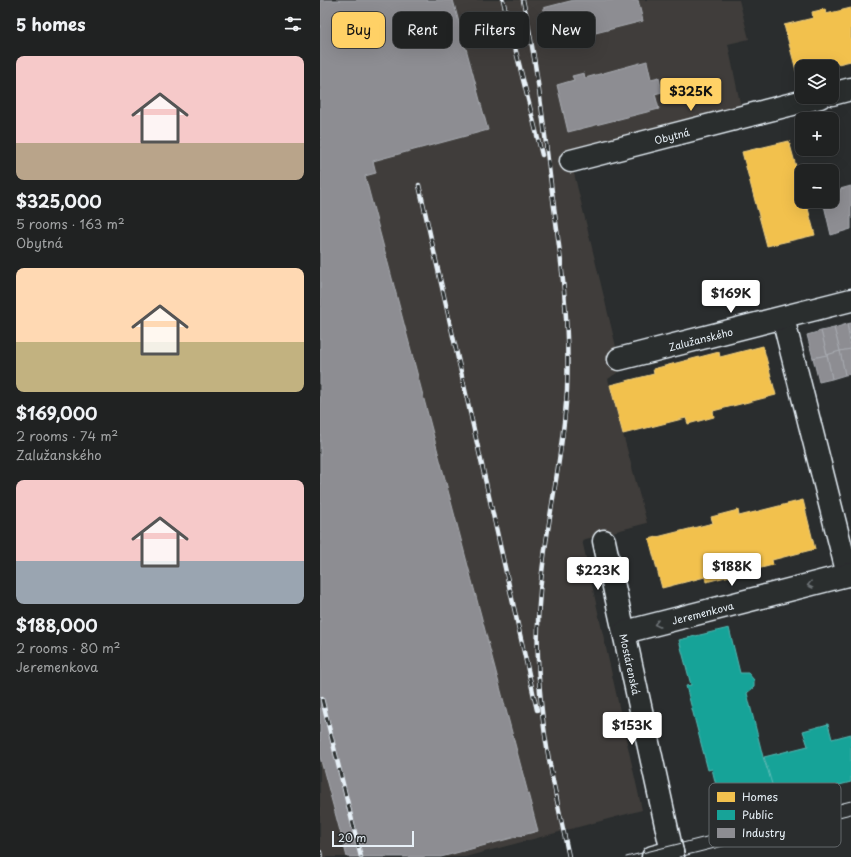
<!DOCTYPE html>
<html lang="en">
<head>
<meta charset="utf-8">
<style>
  :root { --surface:#202222; --page:#282a2a; --text:#f1f3f6; --muted:#a2a4a5; --line:#3d3f40; --accent:#ffd166 }
  body { margin:0; font-family:"Playpen Sans",sans-serif; background:var(--page); color:var(--text); height:100vh; display:flex; flex-direction:column; font-size:15px; white-space:nowrap }
  * { box-sizing:border-box; margin:0 }
  p { font-size:13px; color:var(--muted) }
  .icon { flex:none; width:22px; height:22px; fill:none; stroke:currentColor; stroke-width:2; stroke-linecap:round; stroke-linejoin:round }
  .map { position:relative; flex:1; overflow:hidden }
  .side { display:flex; flex-direction:column; background:var(--surface); width:320px }
  .side>* { flex:none }
  .banner { position:absolute; left:12px; top:12px; width:380px; height:36px; display:flex; gap:8px }
  .fabs { position:absolute; left:475px; top:60px; display:grid; gap:8px }
  .fabs a { display:grid; place-items:center; width:44px; height:44px; border-radius:8px; background:var(--surface); box-shadow:0 4px 16px #0002,0 0 0 1px var(--line); font-size:20px }
  .scale { position:absolute; left:12px; bottom:10px; width:82px; box-sizing:border-box; padding-left:4px; border:2px solid #e8f1f8; border-top:0; font-size:11px; line-height:14px; white-space:nowrap; color:#e8f1f8; -webkit-text-stroke:3px #2a2d2e; paint-order:stroke }
  .price { position:absolute; translate:-50% -34px; padding:0 9px; border-radius:4px; background:#fff; color:#222; font-size:13px; line-height:26px; filter:drop-shadow(0 1px 2px #0008) }
  .price::after { content:''; position:absolute; left:50%; top:24px; width:12px; height:9px; margin-left:-6px; background:inherit; clip-path:polygon(0 0,100% 0,50% 100%) }
  .price.on { background:var(--accent); color:#111 }
  ul { padding:0; list-style:none }
  li { display:grid; align-content:center; gap:8px; height:212px; padding:0 16px }
  li span { display:grid; place-items:center; height:124px; border-radius:8px; color:#555 }
  li>.icon { margin-inline-start:auto }
  span .icon { width:72px; height:72px; fill:#fffc; stroke-width:1 }
  li b { font-size:17px }
  h2 { display:flex; justify-content:space-between; align-items:center; height:48px; padding:0 16px; font-size:17px }
  .pill { padding:0 14px; border-radius:8px; background:var(--surface); box-shadow:0 4px 16px #0002,0 0 0 1px var(--line); font-size:14px; line-height:36px }
  .pill.on { background:var(--accent); color:#111 }
  main { display:flex; flex:1; min-height:0 }
  .map>svg:first-child { display:block }
  .built { fill:#403e3b }
  .homes { fill:#f2c14e; stroke:#efcf81 }
  .public { fill:#17a398; stroke:#56bab5 }
  .industry { fill:#8d8d92; stroke:#a8abb1 }
  .lines { fill:none; stroke-linecap:round; stroke-linejoin:round }
  .minor-casing { stroke:#e8f1f8; stroke-width:25 }
  .minor { stroke:#2a2d2e; stroke-width:22 }
  .tram { stroke:#e8f1f8; stroke-width:1 }
  .rail-casing { stroke:#e8f1f8; stroke-width:4.5 }
  .rail { stroke:#2a2d2e; stroke-width:3; stroke-dasharray:9; stroke-linecap:butt }
  .oneway { stroke:#6c7275 }
  .labels { text-anchor:middle; dominant-baseline:central; stroke-width:4; stroke-linejoin:round; paint-order:stroke }
  .street-label { font-size:10px; fill:#e8f1f8; stroke:#2a2d2e }
  .key { fill:#2a2d2e; stroke:#63686b; stroke-width:1 }
  .key-label { font-size:11px; fill:#e8f1f8 }
</style>
</head>
<body>
<main>
<section class="side">
<h2>5 homes<svg class="icon" aria-label="filters" viewBox="0 0 24 24"><path d="M4 7h16M4 17h16"/><circle cx="9" cy="7" r="2"/><circle cx="15" cy="17" r="2"/></svg></h2>
<ul>
<li><span style="background:linear-gradient(#f6c9c9 70%,#b9a48a 0)"><svg class="icon" aria-label="home" viewBox="0 0 24 24"><path d="M3 11l9-7 9 7M6 9v11h12V9"/></svg></span><div><b>$325,000</b><p>5 rooms · 163 m²</p><p>Obytná</p></div></li>
<li><span style="background:linear-gradient(#ffd9b3 60%,#c2b280 0)"><svg class="icon" aria-label="home" viewBox="0 0 24 24"><path d="M3 11l9-7 9 7M6 9v11h12V9"/></svg></span><div><b>$169,000</b><p>2 rooms · 74 m²</p><p>Zalužanského</p></div></li>
<li><span style="background:linear-gradient(#f6c9c9 65%,#9aa5b1 0)"><svg class="icon" aria-label="home" viewBox="0 0 24 24"><path d="M3 11l9-7 9 7M6 9v11h12V9"/></svg></span><div><b>$188,000</b><p>2 rooms · 80 m²</p><p>Jeremenkova</p></div></li>
</ul>
</section>
<div class="map">
<svg width="531" height="857" viewBox="0 0 531 857">
  <rect width="100%" height="100%" fill="#2a2d2e"/>
  <filter id="ink" filterUnits="userSpaceOnUse"><feTurbulence type="fractalNoise" baseFrequency=".025" numOctaves="2"/><feDisplacementMap in="SourceGraphic" scale="8" xChannelSelector="R" yChannelSelector="G"/><feConvolveMatrix kernelMatrix="1 2 1 2 8 2 1 2 1" color-interpolation-filters="sRGB"/></filter>
  <g filter="url(#ink)">
    <path class="built" d="M 0,0 L 419,0 L 429,39 L 408,44 L 421,108 L 251,161 L 299,359 L 301,370 L 288,379 L 327,523 L 262,540 L 322,810 L 145,857 L 0,857 Z"/>
    <g class="homes">
      <path d="M 531,8 L 531,61 L 505,67 L 482,67 L 482,73 L 477,74 L 464,25 L 493,18 L 492,12 L 505,9 L 506,14 Z"/>
      <path d="M 469,141 L 482,188 L 482,201 L 486,201 L 495,235 L 447,246 L 422,152 Z"/>
      <path d="M 443,346 L 456,395 L 393,411 L 394,417 L 368,424 L 366,418 L 303,434 L 290,385 L 334,374 L 333,369 L 399,352 L 400,357 Z"/>
      <path d="M 483,500 L 495,549 L 452,560 L 453,565 L 386,582 L 385,577 L 342,588 L 329,539 L 393,523 L 391,517 L 418,510 L 419,516 Z"/>
    </g>
    <g class="public">
      <path d="M 409,628 L 420,673 L 428,673 L 434,680 L 434,687 L 427,693 L 443,757 L 447,769 L 448,769 L 457,801 L 403,814 L 392,769 L 388,770 L 366,686 L 371,685 L 359,640 Z"/>
      <path d="M 508,724 L 512,739 L 531,734 L 531,782 L 457,801 L 444,757 L 488,746 L 483,731 Z"/>
    </g>
    <g class="industry">
      <path d="M 0,0 L 133,0 L 168,130 L 53,161 L 56,173 L 45,176 L 218,831 L 121,857 L 27,857 L 0,757 Z"/>
      <path d="M 254,0 L 318,0 L 323,21 L 232,44 L 223,8 Z"/>
      <path d="M 327,61 L 331,79 L 339,77 L 342,92 L 335,94 L 339,109 L 248,132 L 237,85 L 254,80 L 252,76 L 264,73 L 265,78 Z"/>
      <path d="M 531,186 L 531,229 L 511,235 L 503,201 L 512,201 L 512,198 L 517,197 L 516,193 L 520,192 L 520,189 Z"/>
      <path d="M 531,323 L 531,340 L 527,324 Z"/>
      <path d="M 527,324 L 531,349 L 520,351 L 514,328 Z"/>
      <path d="M 514,328 L 520,351 L 507,355 L 501,331 Z"/>
      <path d="M 501,331 L 507,355 L 493,358 L 487,335 Z"/>
      <path d="M 531,349 L 531,374 L 525,375 L 520,351 Z"/>
      <path d="M 520,351 L 525,375 L 512,379 L 507,355 Z"/>
      <path d="M 507,355 L 512,379 L 499,382 L 493,358 Z"/>
    </g>
    <g class="lines">
      <g class="minor-casing">
        <g id="minor">
          <path d="M 512,94 L 531,89"/>
          <path id="s1" d="M 251,161 L 500,97"/>
          <path d="M 463,318 L 528,575"/>
          <path id="s2" d="M 299,359 L 531,300"/>
          <path id="s3" d="M 284,541 L 353,857"/>
          <path id="s4" d="M 305,632 L 531,574"/>
          <path d="M 333,857 L 352,852"/>
        </g>
      </g>
      <use href="#minor" class="minor"/>
      <g class="tram">
        <path d="M 306,857 L 531,801"/>
        <path d="M 359,857 L 531,814"/>
      </g>
      <g class="rail-casing">
        <g id="rail">
          <path d="M 183,0 L 222,155"/>
          <path d="M 203,0 C 217,63 224,128 232,192 C 241,258 250,324 247,390 C 243,458 226,524 220,591 C 213,661 222,732 237,800"/>
          <path d="M 99,185 L 217,710"/>
          <path d="M 2,699 L 41,857"/>
          <path d="M 236,796 L 249,857"/>
          <path d="M 0,852 L 1,857"/>
        </g>
      </g>
      <use href="#rail" class="rail"/>
    </g>
    <defs><path id="oneway-chevron" d="M-2-3.5L2.5 0L-2 3.5" fill="none" stroke-width="1.6" stroke-linecap="round" stroke-linejoin="round"/></defs>
    <g class="oneway">
      <use href="#oneway-chevron" transform="translate(490 585) rotate(166)"/>
      <use href="#oneway-chevron" transform="translate(337 624) rotate(166)"/>
    </g>
  </g>
  <g class="labels">
    <g class="street-label">
      <text stroke="none"><textPath href="#s1" startOffset="104">Obytná</textPath></text>
      <text stroke="none"><textPath href="#s2" startOffset="84">Zalužanského</textPath></text>
      <text stroke="none"><textPath href="#s4" startOffset="80">Jeremenkova</textPath></text>
      <text stroke="none"><textPath href="#s3" startOffset="126">Mostárenská</textPath></text>
    </g>
  </g>
  <rect x="389" y="783" width="132" height="64" rx="6" class="key"/>
  <rect x="397" y="792" width="18" height="10" fill="#f2c14e"/>
  <rect x="397" y="810" width="18" height="10" fill="#17a398"/>
  <rect x="397" y="828" width="18" height="10" fill="#8d8d92"/>
  <g class="key-label">
    <text x="422" y="801">Homes</text>
    <text x="422" y="819">Public</text>
    <text x="422" y="837">Industry</text>
  </g>
</svg>
<div class="fabs">
<a><svg class="icon" aria-label="layers" viewBox="0 0 24 24"><path d="M12 4l9 5-9 5-9-5zM3 14l9 5 9-5"/></svg></a>
<a>+</a>
<a>−</a>
</div>
<div class="scale">20 m</div>
<b class="price on" style="left:371px;top:112px">$325K</b>
<b class="price" style="left:411px;top:314px">$169K</b>
<b class="price" style="left:412px;top:587px">$188K</b>
<b class="price" style="left:278px;top:591px">$223K</b>
<b class="price" style="left:312px;top:746px">$153K</b>
<div class="banner">
<a class="pill on">Buy</a>
<a class="pill">Rent</a>
<a class="pill">Filters</a>
<a class="pill">New</a>
</div>
</div>
</main>
</body>
</html>
